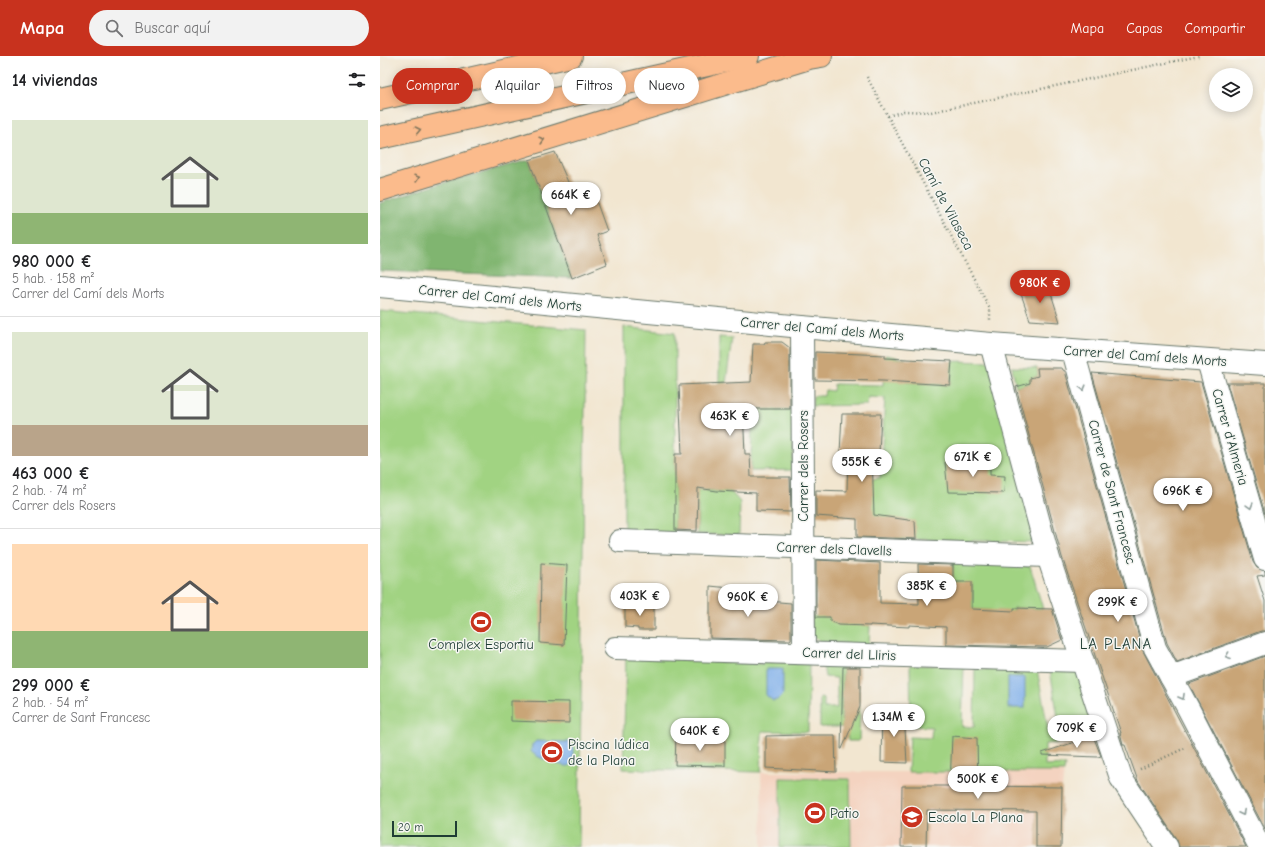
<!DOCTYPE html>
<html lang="es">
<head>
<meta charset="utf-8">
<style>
  :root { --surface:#fff; --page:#f2f2f2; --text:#202124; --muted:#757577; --line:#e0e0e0; --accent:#c8321e }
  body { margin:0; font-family:"Comic Neue",sans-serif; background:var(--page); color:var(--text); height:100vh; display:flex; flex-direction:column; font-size:15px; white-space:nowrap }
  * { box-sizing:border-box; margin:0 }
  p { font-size:13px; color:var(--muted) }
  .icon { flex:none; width:22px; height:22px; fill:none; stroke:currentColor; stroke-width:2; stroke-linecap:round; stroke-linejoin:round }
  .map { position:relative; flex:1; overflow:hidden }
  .sheet { display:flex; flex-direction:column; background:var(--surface); width:380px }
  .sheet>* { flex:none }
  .guide { position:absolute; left:12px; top:12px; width:380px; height:36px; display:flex; gap:8px }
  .fabs { position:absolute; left:829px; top:12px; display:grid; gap:8px }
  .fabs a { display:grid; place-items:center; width:44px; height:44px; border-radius:50%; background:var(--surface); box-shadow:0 2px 10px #0003; font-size:20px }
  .scale { position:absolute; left:12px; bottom:10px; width:65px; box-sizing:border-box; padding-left:4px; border:2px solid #1f3d34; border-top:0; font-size:11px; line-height:14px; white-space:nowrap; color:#1f3d34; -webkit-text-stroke:3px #f6f6f2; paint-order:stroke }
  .price { position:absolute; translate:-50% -34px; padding:0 9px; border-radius:14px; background:#fff; color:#222; font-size:13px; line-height:26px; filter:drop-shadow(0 1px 2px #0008) }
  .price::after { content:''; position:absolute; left:50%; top:24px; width:12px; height:9px; margin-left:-6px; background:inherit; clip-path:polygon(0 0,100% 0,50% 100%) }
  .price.current { background:var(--accent); color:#fff }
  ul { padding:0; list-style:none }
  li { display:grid; align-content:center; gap:8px; height:212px; padding:0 12px }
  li+li { border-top:1px solid var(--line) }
  li span { display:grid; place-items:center; height:124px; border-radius:0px; color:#555 }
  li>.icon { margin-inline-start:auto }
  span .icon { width:72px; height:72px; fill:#fffc; stroke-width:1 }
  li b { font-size:17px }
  h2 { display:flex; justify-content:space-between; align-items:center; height:48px; padding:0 12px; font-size:17px }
  .pill { padding:0 14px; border-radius:18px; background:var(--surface); box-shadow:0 2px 10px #0003; font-size:14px; line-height:36px }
  .pill.current { background:var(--accent); color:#fff }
  header { display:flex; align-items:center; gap:24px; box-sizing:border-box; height:56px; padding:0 20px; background:var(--accent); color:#fff }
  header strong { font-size:19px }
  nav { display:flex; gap:22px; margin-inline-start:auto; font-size:14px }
  .search { width:280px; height:36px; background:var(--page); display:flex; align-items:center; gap:10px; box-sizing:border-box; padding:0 14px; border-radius:22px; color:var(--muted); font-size:15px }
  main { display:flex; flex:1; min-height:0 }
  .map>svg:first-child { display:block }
  .built { fill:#f4d3c0 }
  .green { fill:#a1d382; stroke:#60885b }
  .forest { fill:#80b570; stroke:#507952 }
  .water { fill:#7eaee9; stroke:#4e768e }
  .building { fill:#c9a577 }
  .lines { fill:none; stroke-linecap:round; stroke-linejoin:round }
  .minor-casing { stroke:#69786b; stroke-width:24 }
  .motorway-casing { stroke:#69786b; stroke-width:24 }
  .path { stroke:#69786b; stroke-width:2.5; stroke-dasharray:1 3; stroke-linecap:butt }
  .minor { stroke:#fff; stroke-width:22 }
  .motorway { stroke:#fbbb8c; stroke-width:22 }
  .oneway { stroke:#82765c }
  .oneway2 { stroke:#8f9e9a }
  .labels { text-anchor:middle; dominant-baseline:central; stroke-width:3; stroke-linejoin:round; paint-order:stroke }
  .street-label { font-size:14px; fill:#1f3d34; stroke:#f6f6f2 }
  .poi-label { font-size:14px; fill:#1f3d34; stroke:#f6f6f2; text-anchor:start }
  .neighbourhood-label { font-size:15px; letter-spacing:1px; fill:#1f3d34; stroke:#f6f6f2 }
</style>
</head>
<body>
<header>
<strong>Mapa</strong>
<div class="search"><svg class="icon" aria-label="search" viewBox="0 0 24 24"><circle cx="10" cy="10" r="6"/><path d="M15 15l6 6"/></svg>Buscar aquí</div>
<nav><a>Mapa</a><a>Capas</a><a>Compartir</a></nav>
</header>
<main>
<section class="sheet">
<h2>14 viviendas<svg class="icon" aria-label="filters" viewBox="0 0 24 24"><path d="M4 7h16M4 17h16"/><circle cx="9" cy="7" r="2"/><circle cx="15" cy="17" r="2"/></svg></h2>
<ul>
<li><span style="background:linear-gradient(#dfe7d0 75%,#8fb573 0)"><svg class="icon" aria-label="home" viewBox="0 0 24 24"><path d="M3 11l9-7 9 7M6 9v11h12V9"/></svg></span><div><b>980 000 €</b><p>5 hab. · 158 m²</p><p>Carrer del Camí dels Morts</p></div></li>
<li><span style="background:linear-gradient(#dfe7d0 75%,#b9a48a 0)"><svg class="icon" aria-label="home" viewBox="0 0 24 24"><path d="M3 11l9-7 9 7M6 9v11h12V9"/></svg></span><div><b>463 000 €</b><p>2 hab. · 74 m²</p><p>Carrer dels Rosers</p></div></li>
<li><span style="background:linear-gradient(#ffd9b3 70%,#8fb573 0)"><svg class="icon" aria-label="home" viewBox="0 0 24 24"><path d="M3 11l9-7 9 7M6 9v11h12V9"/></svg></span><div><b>299 000 €</b><p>2 hab. · 54 m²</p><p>Carrer de Sant Francesc</p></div></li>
</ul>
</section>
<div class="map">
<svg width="885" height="791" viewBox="0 0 885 791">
  <rect width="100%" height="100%" fill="#f6f6f2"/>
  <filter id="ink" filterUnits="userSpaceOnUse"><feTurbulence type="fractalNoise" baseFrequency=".025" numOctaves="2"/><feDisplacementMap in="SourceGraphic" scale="8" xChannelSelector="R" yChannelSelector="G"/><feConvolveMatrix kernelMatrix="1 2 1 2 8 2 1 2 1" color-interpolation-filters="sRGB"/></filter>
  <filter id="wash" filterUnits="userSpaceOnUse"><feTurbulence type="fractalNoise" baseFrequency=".012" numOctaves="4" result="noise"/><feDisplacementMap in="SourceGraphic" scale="16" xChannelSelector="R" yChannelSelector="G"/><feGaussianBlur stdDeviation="0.9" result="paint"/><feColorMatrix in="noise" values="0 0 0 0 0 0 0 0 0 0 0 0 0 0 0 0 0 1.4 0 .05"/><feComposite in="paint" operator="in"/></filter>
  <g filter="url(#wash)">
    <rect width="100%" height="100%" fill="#f2e6d0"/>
    <path class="built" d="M 381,716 L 684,716 L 682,731 L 681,791 L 382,791 Z"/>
    <g class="green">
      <path d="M 0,255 L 206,274 L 199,791 L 0,791 Z"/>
      <path d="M 244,271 L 295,277 L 295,478 L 244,475 Z"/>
      <path d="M 339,281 L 352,282 L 346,327 L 339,327 Z"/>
      <path d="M 505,299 L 526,303 L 524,326 L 570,329 L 572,305 L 609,306 L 657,486 L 516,483 L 515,464 L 487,459 L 493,423 L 500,422 L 505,342 L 488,341 L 487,349 L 432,350 L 433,340 L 444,340 L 445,334 L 453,335 L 454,328 L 503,329 Z"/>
      <path d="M 632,311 L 657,312 L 658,320 L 650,322 L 650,327 L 636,331 Z"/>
      <path d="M 372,353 L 414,354 L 413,414 L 371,415 Z"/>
      <path d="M 308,433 L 351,436 L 360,446 L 359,479 L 317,478 L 318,448 L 307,446 Z"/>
      <path d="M 573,504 L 650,510 L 663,553 L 634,552 L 633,556 L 592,553 L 592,527 L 573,526 Z"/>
      <path d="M 431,560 L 450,561 L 450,564 L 490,570 L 489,589 L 446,586 L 439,585 L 433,580 Z"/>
      <path d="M 246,601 L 382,608 L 383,605 L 429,608 L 428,676 L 382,675 L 381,716 L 243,713 Z"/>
      <path d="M 443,609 L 463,610 L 461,664 L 474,666 L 480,651 L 479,685 L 468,685 L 467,671 L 440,671 L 440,641 L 444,642 L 444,652 L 457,652 L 457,622 L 445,621 Z"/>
      <path d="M 530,609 L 584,610 L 582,671 L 594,671 L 595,613 L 657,613 L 669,678 L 677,687 L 665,688 L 665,710 L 685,709 L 684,716 L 528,716 L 530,681 L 551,682 L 552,671 L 531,670 Z"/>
      <path d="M 670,614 L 698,614 L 717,667 L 710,671 L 713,680 L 698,685 L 683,686 L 681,677 L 699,675 L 697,665 L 679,667 Z"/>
      <path d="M 400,722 L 470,723 L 471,791 L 400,791 Z"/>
    </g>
    <path class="forest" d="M 149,104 L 192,222 L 0,215 L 0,147 L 59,128 Z"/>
    <g class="water">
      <path d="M 386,613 L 403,613 L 403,638 L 397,644 L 393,645 L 386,639 Z"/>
      <rect x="628" y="621" width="17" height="31"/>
      <path d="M 156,685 L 189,686 L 193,691 L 193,705 L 189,710 C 181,710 155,702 151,695 L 152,689 Z"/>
    </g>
    <g id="blocks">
      <g class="building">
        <path d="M 175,96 L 191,133 L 210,128 L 227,175 L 217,179 L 227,208 L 192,222 L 149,104 Z"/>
        <path d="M 668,228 L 680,266 L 650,264 L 640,235 Z"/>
        <path d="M 385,286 L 402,286 L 410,292 L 410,353 L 363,353 L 365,398 L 370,398 L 371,421 L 410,421 L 411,456 L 376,455 L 376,437 L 337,435 L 318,432 L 317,475 L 295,474 L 295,398 L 302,398 L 299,329 L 371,326 L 373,288 L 384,288 Z"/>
        <path d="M 435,296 L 505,299 L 505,302 L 572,305 L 570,329 L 503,325 L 435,324 Z"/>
        <path d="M 657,312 L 682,312 L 683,314 L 685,315 L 763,595 L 866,791 L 799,791 L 797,784 L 758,725 L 745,689 L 743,689 L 740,677 L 741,677 L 682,501 L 636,331 L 650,327 L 650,322 L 658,320 Z"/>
        <path d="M 712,317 L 821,326 L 873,506 L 877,512 L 885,515 L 885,519 L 877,520 L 885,545 L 885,575 L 881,575 L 797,606 L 787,587 Z"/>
        <path d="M 847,327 L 885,327 L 885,458 Z"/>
        <path d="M 462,358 L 501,358 L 499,397 L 492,397 L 494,459 L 535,465 L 536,483 L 477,481 L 477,463 L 436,460 L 436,434 L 467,435 L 468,397 L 460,397 Z"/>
        <path d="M 565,406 L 610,406 L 610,419 L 625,420 L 624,437 L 568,436 Z"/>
        <path d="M 436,504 L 500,507 L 500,547 L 539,548 L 538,508 L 573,509 L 573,526 L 592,526 L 592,553 L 634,555 L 634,552 L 672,553 L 682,584 L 667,591 L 566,589 L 566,571 L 529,569 L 529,571 L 490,569 L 490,570 L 458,569 L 450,565 L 450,561 L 436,561 Z"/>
        <path d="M 161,507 L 187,509 L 184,589 L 160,587 Z"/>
        <path d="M 330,530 L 350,532 L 349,547 L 387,547 L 387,545 L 411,547 L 411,583 L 410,584 L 330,582 Z"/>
        <path d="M 245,547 L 274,550 L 274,574 L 258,574 L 258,572 L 245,571 Z"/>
        <path d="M 885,600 L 885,773 L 809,628 Z"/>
        <path d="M 463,611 L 480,611 L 480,651 L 462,693 L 461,693 Z"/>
        <path d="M 131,645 L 189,646 L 189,667 L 131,665 Z"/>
        <path d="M 502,656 L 524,656 L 527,707 L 501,706 Z"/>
        <path d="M 422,679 L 455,679 L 456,716 L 386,712 L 386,680 Z"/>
        <path d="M 296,680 L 345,684 L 345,710 L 295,709 Z"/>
        <path d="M 572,680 L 597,682 L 598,730 L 682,731 L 681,791 L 656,791 L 656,755 L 547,754 L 546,791 L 521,791 L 522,730 L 570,730 Z"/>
        <path d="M 713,680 L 721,700 L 718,701 L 662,699 L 662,697 Z"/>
      </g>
    </g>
  </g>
  <g filter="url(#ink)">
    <use href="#blocks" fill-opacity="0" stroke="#69786b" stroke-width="1"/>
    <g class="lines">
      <g class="minor-casing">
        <g id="minor">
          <path d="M 0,230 L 422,271 L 611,288 L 885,308"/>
          <path d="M 422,271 L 424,597"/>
          <path d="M 611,288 L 668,500 L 741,722 L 787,791"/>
          <path d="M 693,295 L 775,592 L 808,652 L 880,791"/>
          <path d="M 828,305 L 885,503"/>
          <path d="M 240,485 L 668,500"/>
          <path d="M 235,592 L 703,605"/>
          <path d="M 791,621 L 885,587"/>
        </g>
      </g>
      <g class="motorway-casing">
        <g id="motorway">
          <path d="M 0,43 L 191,0"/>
          <path d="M 0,82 L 368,0"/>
          <path d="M 0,134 L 429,2 L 441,0"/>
        </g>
      </g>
      <g class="path">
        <path d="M 487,21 L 610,253 L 610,266"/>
        <path d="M 508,60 L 524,55 L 551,56 L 819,0"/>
        <path d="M 760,713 L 805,692"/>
      </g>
      <use href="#minor" class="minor"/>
      <use href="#motorway" class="motorway"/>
    </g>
    <defs><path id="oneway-chevron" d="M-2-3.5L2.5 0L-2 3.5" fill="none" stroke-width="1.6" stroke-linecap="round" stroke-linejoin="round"/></defs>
    <g class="oneway">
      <use href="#oneway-chevron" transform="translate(38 74) rotate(-13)"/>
      <use href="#oneway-chevron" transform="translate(162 84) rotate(-17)"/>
      <use href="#oneway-chevron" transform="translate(37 122) rotate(-17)"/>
    </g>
    <g class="oneway2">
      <use href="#oneway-chevron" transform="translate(703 332) rotate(75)"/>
      <use href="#oneway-chevron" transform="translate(870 450) rotate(74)"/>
      <use href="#oneway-chevron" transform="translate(848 600) rotate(160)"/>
      <use href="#oneway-chevron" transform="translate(802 641) rotate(61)"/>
      <use href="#oneway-chevron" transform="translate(862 757) rotate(63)"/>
    </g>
  </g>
  <defs>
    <g id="stadium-disc" transform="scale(1.15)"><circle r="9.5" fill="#c8321e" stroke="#f6f6f2"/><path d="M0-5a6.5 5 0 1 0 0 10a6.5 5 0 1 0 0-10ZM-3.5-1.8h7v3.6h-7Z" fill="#fff"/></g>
    <g id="school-disc" transform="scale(1.15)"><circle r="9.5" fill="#c8321e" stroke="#f6f6f2"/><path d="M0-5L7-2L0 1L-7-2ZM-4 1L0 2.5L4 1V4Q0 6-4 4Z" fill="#fff"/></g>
  </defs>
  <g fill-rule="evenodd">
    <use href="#stadium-disc" x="101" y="566"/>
    <use href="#stadium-disc" x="172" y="696"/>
    <use href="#stadium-disc" x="435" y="757"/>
    <use href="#school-disc" x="532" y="761"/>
  </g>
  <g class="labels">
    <g class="street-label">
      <text transform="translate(566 148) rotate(62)">Camí de Vilaseca</text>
      <text transform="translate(120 242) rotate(6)">Carrer del Camí dels Morts</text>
      <text transform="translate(442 273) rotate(5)">Carrer del Camí dels Morts</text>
      <text transform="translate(765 300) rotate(4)">Carrer del Camí dels Morts</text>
      <text transform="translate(850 381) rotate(74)">Carrer d'Almeria</text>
      <text transform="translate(423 410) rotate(-90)">Carrer dels Rosers</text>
      <text transform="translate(732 436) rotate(75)">Carrer de Sant Francesc</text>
      <text transform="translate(454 493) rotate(2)">Carrer dels Clavells</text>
      <text transform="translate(469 598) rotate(2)">Carrer del Lliris</text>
    </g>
    <g class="poi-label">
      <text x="101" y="588" text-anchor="middle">Complex Esportiu</text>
      <text x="188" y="688">Piscina lúdica<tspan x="188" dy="16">de la Plana</tspan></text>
      <text x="450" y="757">Patio</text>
      <text x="548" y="761">Escola La Plana</text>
    </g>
    <g class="neighbourhood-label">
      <text x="736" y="588">LA PLANA</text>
    </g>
  </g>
</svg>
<div class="fabs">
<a><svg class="icon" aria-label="layers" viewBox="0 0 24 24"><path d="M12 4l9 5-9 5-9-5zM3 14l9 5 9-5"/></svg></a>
</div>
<div class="scale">20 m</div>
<b class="price" style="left:191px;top:160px">664K €</b>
<b class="price current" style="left:660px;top:248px">980K €</b>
<b class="price" style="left:350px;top:381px">463K €</b>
<b class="price" style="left:593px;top:422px">671K €</b>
<b class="price" style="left:482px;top:427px">555K €</b>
<b class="price" style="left:803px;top:456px">696K €</b>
<b class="price" style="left:547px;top:551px">385K €</b>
<b class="price" style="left:260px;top:561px">403K €</b>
<b class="price" style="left:368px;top:562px">960K €</b>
<b class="price" style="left:738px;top:567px">299K €</b>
<b class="price" style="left:514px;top:682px">1.34M €</b>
<b class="price" style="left:697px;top:693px">709K €</b>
<b class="price" style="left:320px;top:696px">640K €</b>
<b class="price" style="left:598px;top:744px">500K €</b>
<div class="guide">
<a class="pill current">Comprar</a>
<a class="pill">Alquilar</a>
<a class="pill">Filtros</a>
<a class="pill">Nuevo</a>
</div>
</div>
</main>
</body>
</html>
